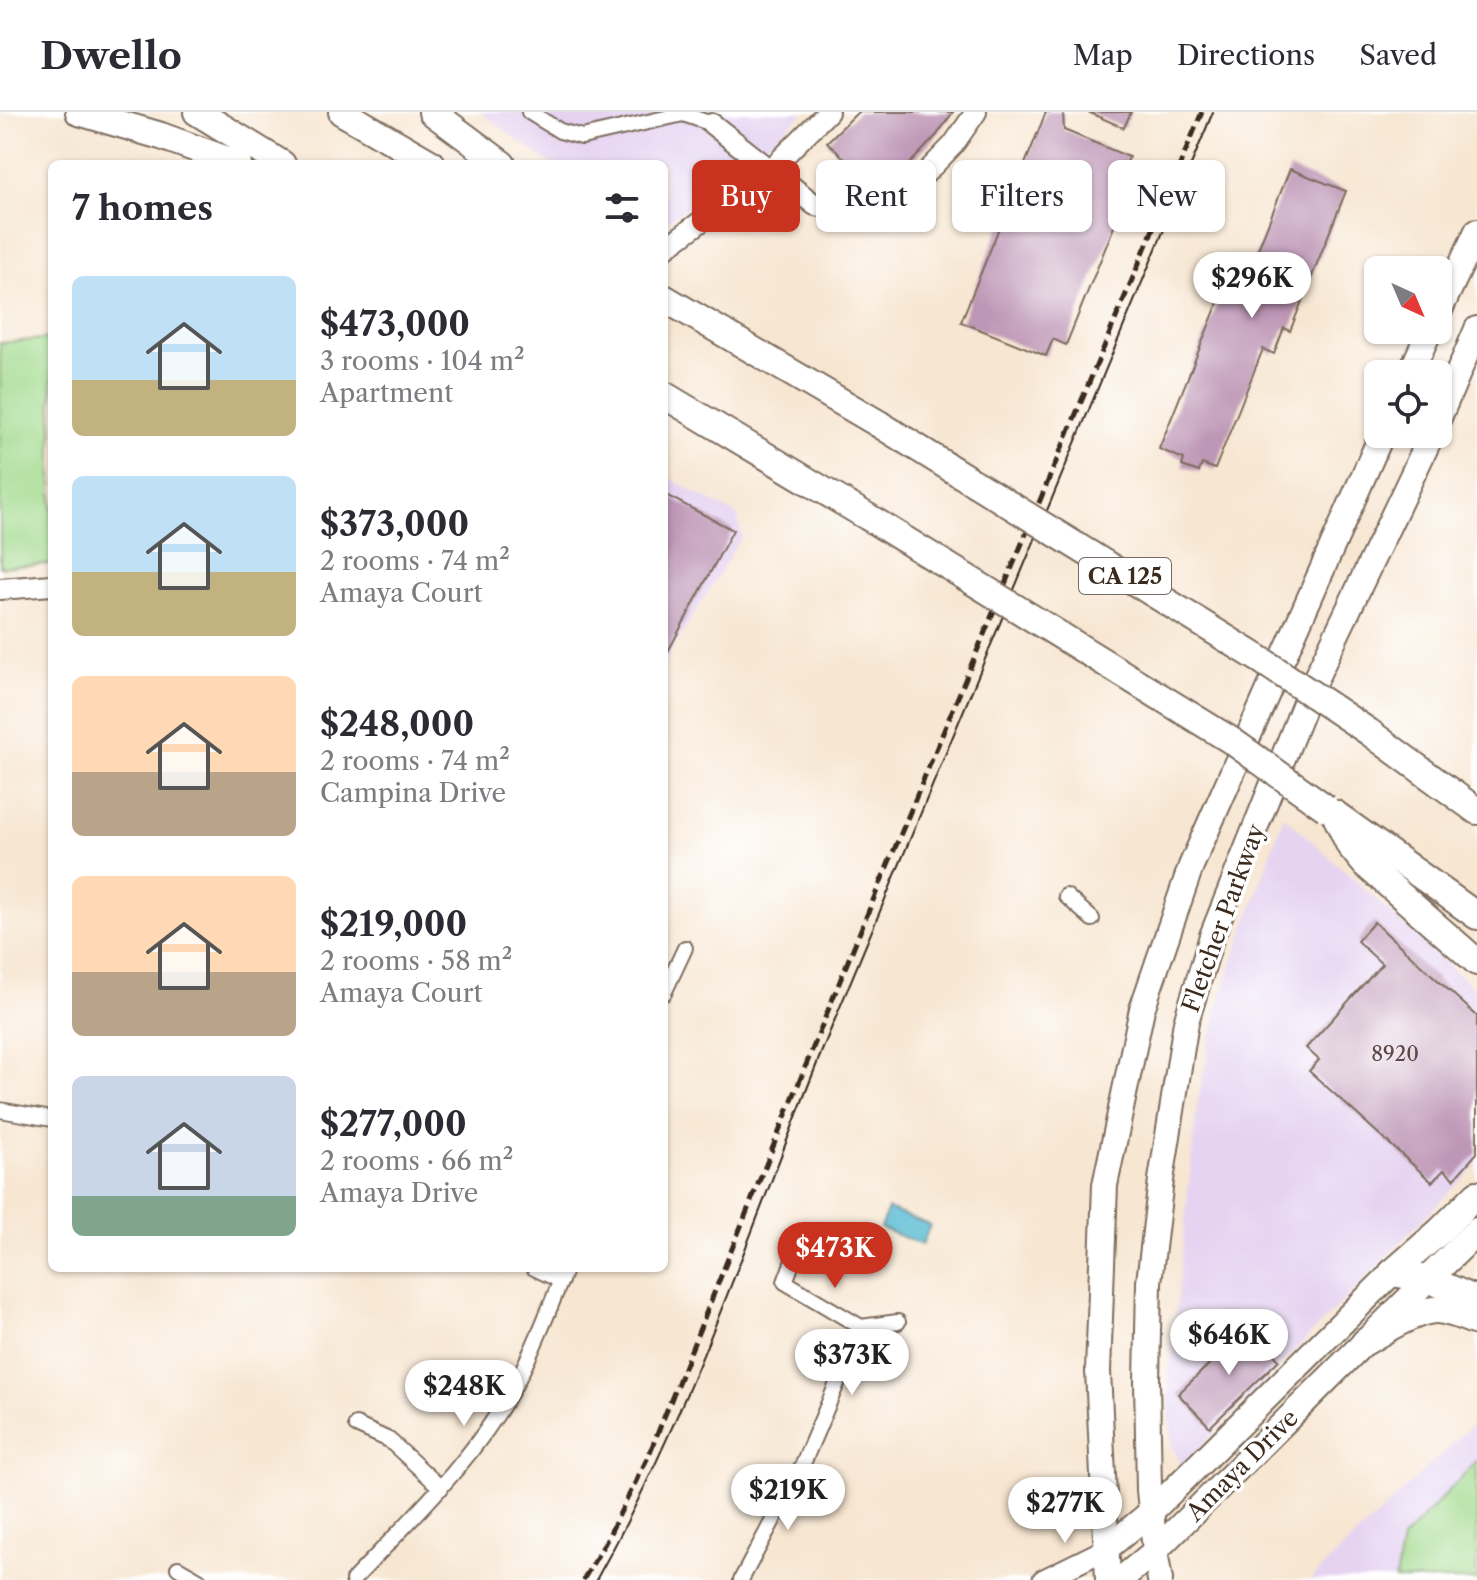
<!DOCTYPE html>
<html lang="en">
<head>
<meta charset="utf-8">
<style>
  :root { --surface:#fff; --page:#f2f2f3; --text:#2b2b33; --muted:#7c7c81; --line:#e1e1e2; --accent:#c8321e }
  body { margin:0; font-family:"Libre Caslon Text",serif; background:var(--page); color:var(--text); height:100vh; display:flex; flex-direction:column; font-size:30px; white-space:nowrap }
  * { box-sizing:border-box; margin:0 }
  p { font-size:26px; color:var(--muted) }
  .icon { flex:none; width:44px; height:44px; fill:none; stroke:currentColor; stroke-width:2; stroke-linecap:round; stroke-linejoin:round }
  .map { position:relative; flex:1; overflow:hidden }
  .panel { position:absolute; left:48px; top:48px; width:620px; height:1112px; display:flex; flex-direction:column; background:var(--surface); border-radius:12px; box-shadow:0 2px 6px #0004 }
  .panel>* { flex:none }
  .hud { position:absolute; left:692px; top:48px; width:664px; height:72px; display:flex; gap:16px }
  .needle { width:52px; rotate:136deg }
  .buttons { position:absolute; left:1364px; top:144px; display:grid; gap:16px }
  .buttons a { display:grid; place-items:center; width:88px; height:88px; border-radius:12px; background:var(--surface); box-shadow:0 2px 6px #0004; font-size:40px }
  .price { position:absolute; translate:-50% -68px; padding:0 18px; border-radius:28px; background:#fff; color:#222; font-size:26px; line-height:52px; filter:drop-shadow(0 2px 4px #0008) }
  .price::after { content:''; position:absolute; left:50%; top:48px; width:24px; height:18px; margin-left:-12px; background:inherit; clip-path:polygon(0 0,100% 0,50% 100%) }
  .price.selected { background:var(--accent); color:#fff }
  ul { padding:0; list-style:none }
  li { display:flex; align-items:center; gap:24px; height:200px; padding:0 24px }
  li span { display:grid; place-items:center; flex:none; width:224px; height:160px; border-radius:12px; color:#555 }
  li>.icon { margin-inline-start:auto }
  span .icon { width:96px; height:96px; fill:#fffc; stroke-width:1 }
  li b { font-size:34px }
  h2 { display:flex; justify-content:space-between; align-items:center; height:96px; padding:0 24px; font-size:34px }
  .pill { padding:0 28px; border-radius:12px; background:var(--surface); box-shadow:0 2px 6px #0004; font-size:28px; line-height:72px }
  .pill.selected { background:var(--accent); color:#fff }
  header { display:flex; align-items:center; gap:48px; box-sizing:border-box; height:112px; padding:0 40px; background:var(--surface); border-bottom:2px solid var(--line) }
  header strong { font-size:38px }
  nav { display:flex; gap:44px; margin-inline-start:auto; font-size:28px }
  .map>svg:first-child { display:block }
  .built { fill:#e5d3f1 }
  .green { fill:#a0d98b; stroke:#6e8254; stroke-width:2 }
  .water { fill:#53b8d1; stroke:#477178; stroke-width:2 }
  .building { fill:#be96b6 }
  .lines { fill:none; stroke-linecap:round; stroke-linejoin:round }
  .street-casing { stroke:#7d6c5d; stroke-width:18 }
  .secondary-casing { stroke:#7d6c5d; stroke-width:24 }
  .primary-casing { stroke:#7d6c5d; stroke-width:28 }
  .highway-casing { stroke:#7d6c5d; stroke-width:30 }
  .street { stroke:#fff; stroke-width:14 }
  .secondary { stroke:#fff; stroke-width:20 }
  .primary { stroke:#fff; stroke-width:24 }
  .highway { stroke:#fff; stroke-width:26 }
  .tram { stroke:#3b2a1e; stroke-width:2 }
  .rail { stroke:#3b2a1e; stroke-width:5; stroke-dasharray:12 6; stroke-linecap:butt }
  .highway-bridge-casing { stroke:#7d6c5d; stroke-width:30; stroke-linecap:butt }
  .highway-bridge { stroke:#fff; stroke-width:26 }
  .labels { text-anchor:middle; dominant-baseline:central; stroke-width:7; stroke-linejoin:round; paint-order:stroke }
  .number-label { font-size:20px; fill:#5c4544 }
  .shield { fill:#fff; stroke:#766a62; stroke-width:2 }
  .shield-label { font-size:22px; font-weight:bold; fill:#3b2a1e }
  .street-label { font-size:24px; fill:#3b2a1e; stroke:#fff }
</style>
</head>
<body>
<header>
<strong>Dwello</strong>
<nav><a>Map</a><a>Directions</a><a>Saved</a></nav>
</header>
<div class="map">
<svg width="1477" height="1468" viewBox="0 0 1477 1468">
  <rect width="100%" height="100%" fill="#fff"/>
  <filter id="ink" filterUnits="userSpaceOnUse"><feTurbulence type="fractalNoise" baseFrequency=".0125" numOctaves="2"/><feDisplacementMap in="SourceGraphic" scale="16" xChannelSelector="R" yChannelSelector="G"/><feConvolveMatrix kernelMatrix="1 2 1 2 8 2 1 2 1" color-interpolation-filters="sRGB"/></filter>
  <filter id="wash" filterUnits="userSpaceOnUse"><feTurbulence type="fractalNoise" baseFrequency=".006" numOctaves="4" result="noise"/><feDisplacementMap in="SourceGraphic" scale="32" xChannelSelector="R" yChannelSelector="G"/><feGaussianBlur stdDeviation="1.8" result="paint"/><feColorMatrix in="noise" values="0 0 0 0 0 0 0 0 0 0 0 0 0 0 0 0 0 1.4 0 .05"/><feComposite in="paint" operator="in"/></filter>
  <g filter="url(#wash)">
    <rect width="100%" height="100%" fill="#f7e6d1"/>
    <g class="built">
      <path d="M 480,0 L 804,0 L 725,70 L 664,111 L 664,52 L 551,52 Z"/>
      <path d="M 664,363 L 737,403 L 742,424 L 664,551 Z"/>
      <path d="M 1284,704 L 1477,879 L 1477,1052 L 1182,1354 L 1172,1334 L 1168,1275 L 1197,992 L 1218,892 Z"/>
      <path d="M 1477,1308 L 1477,1468 L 1310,1468 Z"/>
    </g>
    <g class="green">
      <path d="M 52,226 L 52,452 L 0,455 L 0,231 Z"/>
      <path d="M 1477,1349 L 1477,1468 L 1395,1468 L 1402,1428 Z"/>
    </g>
    <path class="water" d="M 888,1097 L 930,1113 L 922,1133 L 880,1116 Z"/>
    <g id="blocks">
      <g class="building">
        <path d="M 858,0 L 953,0 L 936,24 L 895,67 L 878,78 L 827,30 Z"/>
        <path d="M 1046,0 L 1063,0 L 1064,18 L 1129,45 L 1124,59 L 1135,63 L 1066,233 L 1053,227 L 1046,244 L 961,210 Z"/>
        <path d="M 1088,0 L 1131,0 L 1124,16 Z"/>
        <path d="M 1290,57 L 1346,79 L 1290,219 L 1284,216 L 1274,242 L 1263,237 L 1215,357 L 1202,352 L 1199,360 L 1182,354 L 1184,347 L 1159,337 L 1222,181 L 1238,187 Z"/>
        <path d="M 664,382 L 733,418 L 664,547 Z"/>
        <path d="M 1374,810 L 1477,904 L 1477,1041 L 1454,1067 L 1444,1058 L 1432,1070 L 1309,959 L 1319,948 L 1306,936 L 1382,852 L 1357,829 Z"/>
        <path d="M 1248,1215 L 1279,1248 L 1210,1315 L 1178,1282 Z"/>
      </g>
    </g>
  </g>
  <g filter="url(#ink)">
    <use href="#blocks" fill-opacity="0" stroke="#7d6c5d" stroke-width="2"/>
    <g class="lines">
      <g class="street-casing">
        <g id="street">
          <path d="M 529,0 L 560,19 L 582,25 L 683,2 L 712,12"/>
          <path d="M 1066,784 L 1092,807"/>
          <path d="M 664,881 L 685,836"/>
          <path d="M 0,998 L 52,1007"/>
          <path d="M 794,1146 L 785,1170 L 861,1215"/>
          <path d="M 534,1156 L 561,1169"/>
          <path d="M 356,1313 L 389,1328 L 441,1376"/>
          <path d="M 178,1456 L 199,1468"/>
          <path d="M 353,1468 C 412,1406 476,1346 517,1269 C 536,1233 550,1194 566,1156"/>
          <path d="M 741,1468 L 802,1354 L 861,1215 L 898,1210"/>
        </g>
      </g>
      <g class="secondary-casing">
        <g id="secondary">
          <path d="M 712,12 L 815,93 L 844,98 L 881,91 L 922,65 L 953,33 L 976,0"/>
          <path d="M 664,137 L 770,58 L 828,0"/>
          <path d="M 0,477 L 52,473"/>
          <path d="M 1043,1468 L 1106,1437"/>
        </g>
      </g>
      <g class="primary-casing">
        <g id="primary">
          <path d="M 1438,202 L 1477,119"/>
          <path d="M 1410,262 L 1430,218"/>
          <path d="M 1438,308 L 1477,217"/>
          <path d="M 1106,1437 L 1151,1400 L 1392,1161"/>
          <path d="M 1108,1468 L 1098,1259 L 1105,1073 L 1142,897 L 1191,754 L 1382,322"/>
          <path d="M 1120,1468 L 1155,1439 L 1428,1167"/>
          <path d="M 1160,1468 L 1155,1439 L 1149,1378 L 1147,1269 L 1149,1170 L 1161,1068 L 1186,910 L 1212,824 L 1311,576 L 1432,322"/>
        </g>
      </g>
      <g class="highway-casing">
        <g id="highway">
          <path d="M 79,0 L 161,24 L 238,52"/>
          <path d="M 197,0 L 282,52"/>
          <path d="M 342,0 L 432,52"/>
          <path d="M 432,0 L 502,52"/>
          <path d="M 664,186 L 879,312"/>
          <path d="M 664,283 L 868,405"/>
          <path d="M 1369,620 L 1477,699"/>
          <path d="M 1335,702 L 1350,734 L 1365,752 L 1477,850"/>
          <path d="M 1335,702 L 1477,804"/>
          <path d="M 1392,1161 L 1440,1119 L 1477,1082"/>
          <path d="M 1392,1161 L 1428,1167 L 1477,1188"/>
          <path d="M 1428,1167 L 1477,1119"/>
          <path d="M 1365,1230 C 1383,1219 1413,1200 1434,1198 C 1448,1197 1464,1206 1477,1210"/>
        </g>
      </g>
      <use href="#street" class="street"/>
      <use href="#secondary" class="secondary"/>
      <use href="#primary" class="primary"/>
      <use href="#highway" class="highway"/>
      <path class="tram" d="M 596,1468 C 693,1296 754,1106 828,924 C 955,615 1085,308 1213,0"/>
      <path class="rail" d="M 583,1468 L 605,1431 L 648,1345 L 854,834 L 1202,0"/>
      <g class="highway-bridge-casing">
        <g id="highway-bridge">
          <path d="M 879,312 L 1261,548 L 1369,620"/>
          <path d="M 868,405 L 1232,629 L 1326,696"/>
        </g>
      </g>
      <use href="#highway-bridge" class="highway-bridge"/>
    </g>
  </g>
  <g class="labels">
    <g class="number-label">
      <text x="1395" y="942">8920</text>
    </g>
    <rect class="shield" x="1079" y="446" width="92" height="36" rx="6"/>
    <g class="shield-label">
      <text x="1125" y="464">CA 125</text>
    </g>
    <g class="street-label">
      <text transform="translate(1223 806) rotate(-70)">Fletcher Parkway</text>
      <text transform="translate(1242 1353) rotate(-45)">Amaya Drive</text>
    </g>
  </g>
</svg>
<div class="buttons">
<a><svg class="needle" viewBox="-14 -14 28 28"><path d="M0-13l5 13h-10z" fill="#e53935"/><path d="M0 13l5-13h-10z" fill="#7c7c81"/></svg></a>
<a><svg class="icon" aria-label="locate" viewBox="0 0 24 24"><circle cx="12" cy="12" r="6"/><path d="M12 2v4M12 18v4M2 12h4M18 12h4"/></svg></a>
</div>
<b class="price" style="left:1252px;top:208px">$296K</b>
<b class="price selected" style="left:835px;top:1178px">$473K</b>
<b class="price" style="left:1229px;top:1265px">$646K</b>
<b class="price" style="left:852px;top:1285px">$373K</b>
<b class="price" style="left:464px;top:1316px">$248K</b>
<b class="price" style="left:788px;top:1420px">$219K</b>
<b class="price" style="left:1065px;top:1433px">$277K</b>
<div class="hud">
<a class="pill selected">Buy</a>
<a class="pill">Rent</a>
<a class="pill">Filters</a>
<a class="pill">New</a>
</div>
<section class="panel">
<h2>7 homes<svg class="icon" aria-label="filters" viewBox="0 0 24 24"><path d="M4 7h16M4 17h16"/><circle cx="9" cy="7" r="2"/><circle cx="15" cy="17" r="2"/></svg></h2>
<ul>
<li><span style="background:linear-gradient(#bfe0f5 65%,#c2b280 0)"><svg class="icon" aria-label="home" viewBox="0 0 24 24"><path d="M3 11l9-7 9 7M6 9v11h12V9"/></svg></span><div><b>$473,000</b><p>3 rooms · 104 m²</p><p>Apartment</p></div></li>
<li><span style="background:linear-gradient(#bfe0f5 60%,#c2b280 0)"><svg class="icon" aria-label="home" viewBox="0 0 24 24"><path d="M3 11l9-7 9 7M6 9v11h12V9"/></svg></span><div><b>$373,000</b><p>2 rooms · 74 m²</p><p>Amaya Court</p></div></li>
<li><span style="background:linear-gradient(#ffd9b3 60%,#b9a48a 0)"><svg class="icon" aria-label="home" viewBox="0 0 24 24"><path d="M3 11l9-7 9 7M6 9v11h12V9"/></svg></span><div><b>$248,000</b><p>2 rooms · 74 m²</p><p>Campina Drive</p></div></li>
<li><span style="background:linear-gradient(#ffd9b3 60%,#b9a48a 0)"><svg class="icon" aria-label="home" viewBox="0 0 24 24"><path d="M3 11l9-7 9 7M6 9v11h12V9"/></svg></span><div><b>$219,000</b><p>2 rooms · 58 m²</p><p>Amaya Court</p></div></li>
<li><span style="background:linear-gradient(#c9d6e8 75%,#7fa58c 0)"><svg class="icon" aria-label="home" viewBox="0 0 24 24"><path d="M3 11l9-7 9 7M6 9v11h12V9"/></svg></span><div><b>$277,000</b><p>2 rooms · 66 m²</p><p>Amaya Drive</p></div></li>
</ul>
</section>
</div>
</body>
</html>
